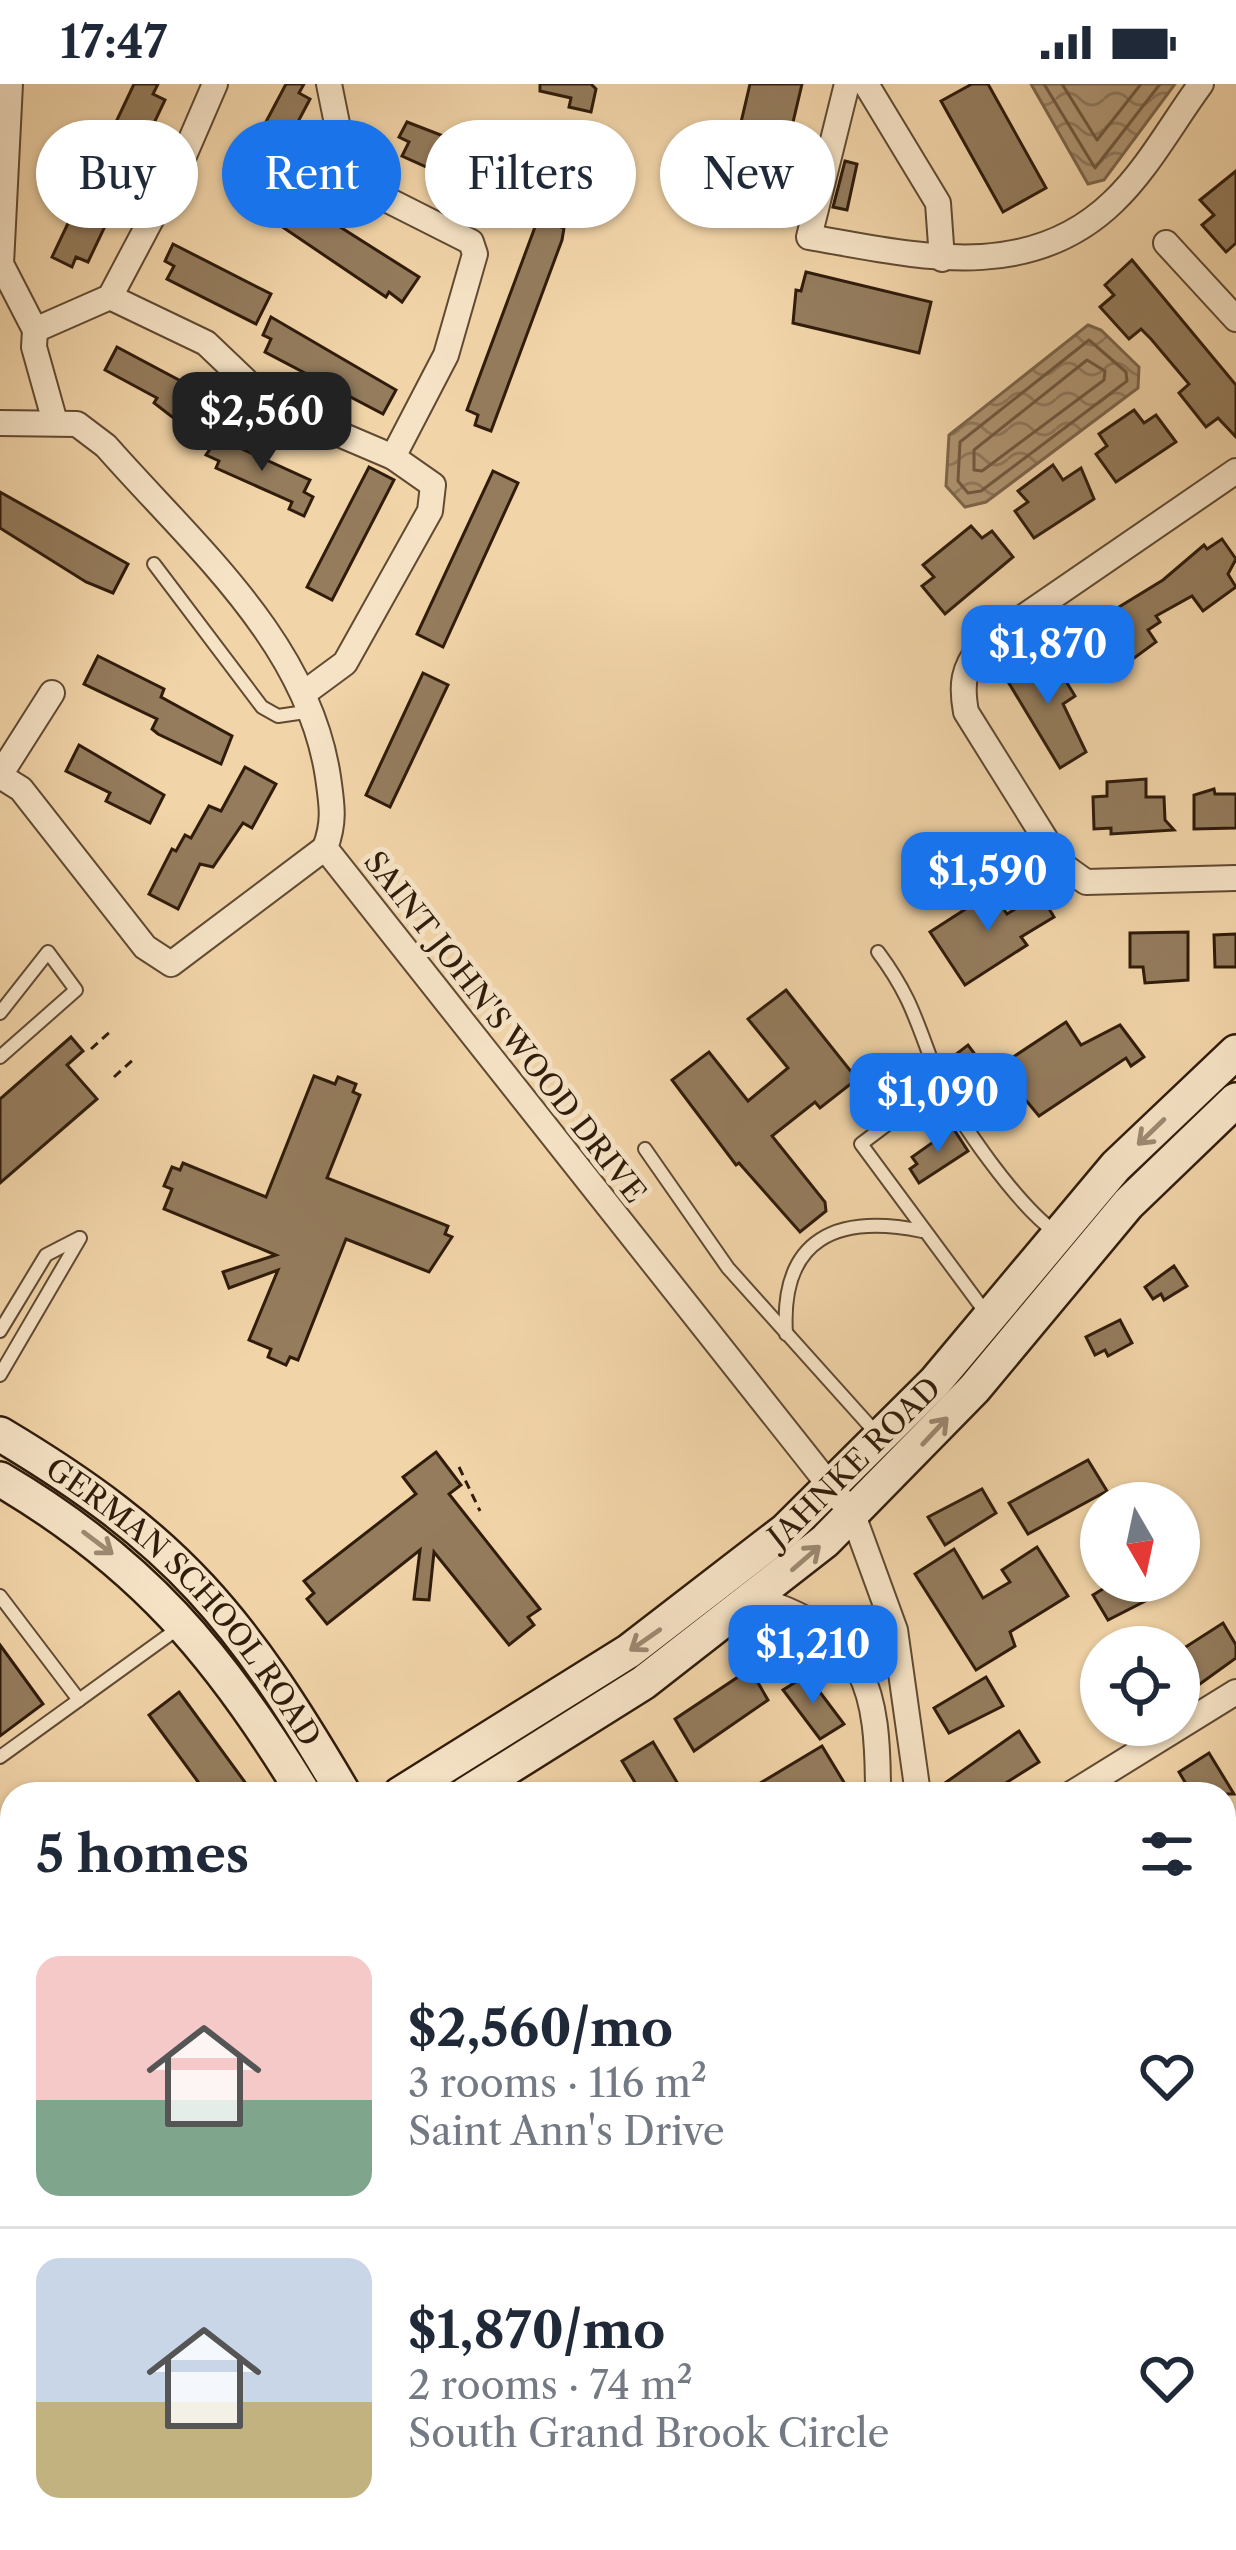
<!DOCTYPE html>
<html lang="en">
<head>
<meta charset="utf-8">
<style>
  :root { --surface:#fff; --page:#f6f6f7; --text:#1f2937; --muted:#747a83; --line:#e0e1e3; --accent:#1a73e8 }
  body { margin:0; font-family:"Libre Caslon Text",serif; background:var(--page); color:var(--text); height:100vh; display:flex; flex-direction:column; font-size:45px; white-space:nowrap }
  * { box-sizing:border-box; margin:0 }
  p { font-size:39px; color:var(--muted) }
  .icon { flex:none; width:66px; height:66px; fill:none; stroke:currentColor; stroke-width:2; stroke-linecap:round; stroke-linejoin:round }
  .map { position:relative; flex:1; overflow:hidden }
  .sheet { position:absolute; left:0px; top:1698px; width:1236px; height:768px; display:flex; flex-direction:column; background:var(--surface); border-radius:36px 36px 0 0; box-shadow:0 3px 9px #0004 }
  .sheet>* { flex:none }
  .guide { position:absolute; left:36px; top:36px; width:1164px; height:108px; display:flex; gap:24px }
  .needle { width:78px; rotate:171deg }
  .tools { position:absolute; left:1080px; top:1398px; display:grid; gap:24px }
  .tools a { display:grid; place-items:center; width:120px; height:120px; border-radius:50%; background:var(--surface); box-shadow:0 3px 9px #0004; font-size:60px }
  .price { position:absolute; translate:-50% -102px; padding:0 27px; border-radius:24px; background:var(--accent); color:#fff; font-size:39px; line-height:78px; filter:drop-shadow(0 3px 6px #0008) }
  .price::after { content:''; position:absolute; left:50%; top:72px; width:36px; height:27px; margin-left:-18px; background:inherit; clip-path:polygon(0 0,100% 0,50% 100%) }
  .price.selected { background:#222; color:#fff }
  ul { padding:0; list-style:none }
  li { display:flex; align-items:center; gap:36px; height:300px; padding:0 36px }
  li+li { border-top:3px solid var(--line) }
  li span { display:grid; place-items:center; flex:none; width:336px; height:240px; border-radius:24px; color:#555 }
  li>.icon { margin-inline-start:auto }
  span .icon { width:144px; height:144px; fill:#fffc; stroke-width:1 }
  li b { font-size:51px }
  h2 { display:flex; justify-content:space-between; align-items:center; height:144px; padding:0 36px; font-size:51px }
  .chip { padding:0 42px; border-radius:54px; background:var(--surface); box-shadow:0 3px 9px #0004; font-size:42px; line-height:108px }
  .chip.selected { background:var(--accent); color:#fff }
  .status { display:flex; justify-content:space-between; align-items:center; height:84px; padding:0 60px; background:var(--surface); direction:ltr }
  .status svg { height:33px; fill:currentColor }
  .map>svg:first-child { display:block }
  .park { fill:url(#park-tufts); stroke:#80684c; stroke-width:3 }
  .water { fill:url(#water-waves); stroke:#7c6549; stroke-width:3 }
  .lines { fill:none; stroke-linecap:round; stroke-linejoin:round }
  .shore { stroke:#70583f; stroke-width:3 }
  .building { fill:#947c5d; stroke:#301c0b; stroke-width:3 }
  .lane-casing { stroke:#604a32; stroke-width:16 }
  .street-casing { stroke:#604a32; stroke-width:28 }
  .secondary-casing { stroke:#301c0b; stroke-width:38 }
  .path { stroke:#301c0b; stroke-width:3; stroke-dasharray:9 6; stroke-linecap:butt }
  .lane { stroke:#f6e3c6; stroke-width:12 }
  .street { stroke:#f6e3c6; stroke-width:24 }
  .secondary { stroke:#f6e3c6; stroke-width:33 }
  .oneway { stroke:#9d8972 }
  .labels { text-anchor:middle; dominant-baseline:central; stroke-width:10; stroke-linejoin:round; paint-order:stroke }
  .street-label { font-size:30px; fill:#301c0b; stroke:#f6e3c6 }
</style>
</head>
<body>
<div class="status"><b>17:47</b><svg viewBox="0 0 49 12"><path d="M0 12V9h3v3zM5 12V6h3v6zM10 12V3h3v9zM15 12V0h3v12zM26 1h20v11H26zM47 4h2v5h-2z"/></svg></div>
<div class="map">
<svg width="1236" height="2466" viewBox="0 0 1236 2466">
  <defs>
    <pattern id="park-tufts" width="24" height="20" patternUnits="userSpaceOnUse" patternTransform="scale(3)"><rect width="24" height="20" fill="#d0b58d"/><path d="M3 7l-1-3M5 7V3M7 7l1-3M15 17l-1-3M17 17v-4M19 17l1-3" fill="none" stroke="#b39b78"/></pattern>
    <pattern id="water-waves" width="16" height="10" patternUnits="userSpaceOnUse" patternTransform="scale(3)"><rect width="16" height="10" fill="#af9573"/><path d="M0 5q4-4 8 0t8 0" fill="none" stroke="#8f795d"/></pattern>
  </defs>
  <rect width="100%" height="100%" fill="#f1d4a8"/>
  <filter id="stains"><feTurbulence type="fractalNoise" baseFrequency=".00167" numOctaves="4"/><feColorMatrix values="0 0 0 0 .2 0 0 0 0 .09 0 0 0 0 .02 0 0 0 .5 -.17"/></filter>
  <radialGradient id="worn" r=".72"><stop offset=".6" stop-color="#630" stop-opacity="0"/><stop offset="1" stop-color="#630" stop-opacity=".3"/></radialGradient>
  <path class="park" d="M 1236,2399 L 1236,2466 L 1127,2466 L 1147,2454 L 1224,2454 L 1224,2406 Z"/>
  <g class="water">
    <path d="M 1031,0 L 1175,0 L 1104,96 L 1088,100 Z"/>
    <path d="M 1088,241 L 1101,246 L 1139,283 L 1138,304 L 986,418 L 965,423 L 946,402 L 949,351 Z"/>
  </g>
  <g class="lines">
    <g class="shore">
      <path d="M 1044,0 L 1095,84 L 1160,0"/>
      <path d="M 1062,0 L 1097,56 L 1141,0"/>
      <path d="M 1089,256 L 1126,288 L 1127,297 L 981,407 L 968,409 L 958,397 L 960,358 Z"/>
      <path d="M 1087,276 L 1105,287 L 1104,296 L 982,387 L 974,386 L 974,366 Z"/>
    </g>
  </g>
  <g class="building">
    <path d="M 134,0 L 158,0 L 153,10 L 165,16 L 88,178 L 76,173 L 72,183 L 52,173 Z"/>
    <path d="M 286,0 L 304,0 L 299,9 L 310,15 L 281,70 L 271,64 L 264,76 L 250,68 Z"/>
    <path d="M 540,0 L 591,0 L 596,5 L 591,28 L 569,23 L 571,14 L 540,7 Z"/>
    <path d="M 750,0 L 802,0 L 773,123 L 724,111 Z"/>
    <path d="M 972,0 L 988,0 L 1046,104 L 1003,128 L 941,17 Z"/>
    <path d="M 407,38 L 485,68 L 545,101 L 530,130 L 402,72 L 409,58 L 399,53 Z"/>
    <path d="M 845,77 L 857,80 L 847,126 L 833,123 Z"/>
    <path d="M 1236,87 L 1236,159 L 1226,168 L 1202,141 L 1214,131 L 1200,116 Z"/>
    <path d="M 255,89 L 419,193 L 402,218 L 389,208 L 386,213 L 238,113 Z"/>
    <path d="M 538,135 L 564,144 L 562,156 L 491,347 L 475,341 L 478,331 L 467,326 Z"/>
    <path d="M 173,160 L 271,210 L 256,240 L 167,195 L 174,182 L 165,177 Z"/>
    <path d="M 1132,176 L 1236,301 L 1236,353 L 1218,334 L 1206,343 L 1179,309 L 1189,300 L 1151,255 L 1141,245 L 1129,255 L 1100,223 L 1114,211 L 1105,201 Z"/>
    <path d="M 806,188 L 931,218 L 919,269 L 793,239 L 796,206 L 801,207 Z"/>
    <path d="M 271,233 L 396,306 L 383,330 L 265,268 L 271,255 L 263,251 Z"/>
    <path d="M 117,263 L 222,319 L 211,342 L 185,329 L 180,339 L 154,319 L 157,314 L 105,286 Z"/>
    <path d="M 1134,326 L 1144,339 L 1156,331 L 1176,358 L 1116,398 L 1096,370 L 1107,362 L 1099,350 Z"/>
    <path d="M 218,354 L 310,396 L 304,408 L 313,413 L 304,432 L 289,425 L 292,418 L 216,384 L 219,377 L 206,371 Z"/>
    <path d="M 1053,381 L 1063,396 L 1081,384 L 1094,415 L 1034,454 L 1015,427 L 1028,418 L 1018,407 Z"/>
    <path d="M 369,383 L 394,396 L 332,516 L 307,503 Z"/>
    <path d="M 493,387 L 518,399 L 443,563 L 417,550 Z"/>
    <path d="M 0,408 L 128,480 L 113,509 L 86,498 L 0,444 Z"/>
    <path d="M 971,442 L 982,454 L 992,447 L 1013,473 L 945,530 L 922,502 L 934,493 L 923,481 Z"/>
    <path d="M 1222,455 L 1236,475 L 1228,490 L 1236,503 L 1203,527 L 1192,512 L 1156,532 L 1160,538 L 1148,546 L 1156,558 L 1122,583 L 1112,569 L 1100,577 L 1081,549 L 1088,542 L 1163,496 L 1204,461 L 1207,465 Z"/>
    <path d="M 98,572 L 164,605 L 161,613 L 232,652 L 221,680 L 158,650 L 152,645 L 157,635 L 84,600 Z"/>
    <path d="M 1034,573 L 1040,584 L 1053,576 L 1075,612 L 1063,620 L 1086,668 L 1060,684 L 1004,591 Z"/>
    <path d="M 423,589 L 448,601 L 390,723 L 366,711 Z"/>
    <path d="M 79,661 L 164,711 L 150,739 L 106,717 L 110,709 L 66,687 Z"/>
    <path d="M 245,683 L 276,700 L 252,744 L 243,739 L 213,783 L 200,780 L 178,825 L 149,810 L 172,765 L 176,767 L 185,751 L 191,754 L 209,722 L 221,727 Z"/>
    <path d="M 1146,695 L 1146,713 L 1164,713 L 1165,736 L 1174,746 L 1111,750 L 1111,744 L 1094,745 L 1093,713 L 1107,712 L 1107,698 Z"/>
    <path d="M 1214,705 L 1215,710 L 1236,710 L 1236,744 L 1194,745 L 1194,711 Z"/>
    <path d="M 992,808 L 1007,830 L 1040,810 L 1054,833 L 1021,853 L 1027,861 L 965,901 L 930,848 Z"/>
    <path d="M 1188,848 L 1188,896 L 1145,899 L 1143,883 L 1130,883 L 1130,849 Z"/>
    <path d="M 1236,850 L 1236,883 L 1215,883 L 1214,851 Z"/>
    <path d="M 786,906 L 857,995 L 820,1024 L 815,1018 L 772,1052 L 825,1118 L 826,1127 L 800,1148 L 739,1079 L 736,1081 L 672,996 L 709,968 L 748,1017 L 788,984 L 748,935 Z"/>
    <path d="M 1066,938 L 1081,961 L 1120,941 L 1144,973 L 1131,982 L 1126,974 L 1039,1032 L 1009,996 L 980,1017 L 951,974 L 968,961 L 989,989 Z"/>
    <path d="M 71,953 L 83,967 L 67,981 L 97,1015 L 0,1099 L 0,1015 Z"/>
    <path d="M 314,992 L 335,1000 L 338,993 L 356,1000 L 353,1008 L 360,1011 L 327,1094 L 448,1142 L 445,1150 L 452,1153 L 429,1188 L 346,1155 L 298,1276 L 290,1273 L 286,1281 L 268,1273 L 271,1265 L 249,1256 L 278,1186 L 229,1204 L 223,1188 L 276,1171 L 164,1125 L 172,1105 L 164,1102 L 172,1083 L 180,1086 L 183,1079 L 266,1113 Z"/>
    <path d="M 953,1044 L 968,1067 L 919,1099 L 910,1085 L 917,1080 L 912,1073 Z"/>
    <path d="M 1174,1182 L 1187,1202 L 1164,1216 L 1161,1210 L 1153,1215 L 1145,1203 Z"/>
    <path d="M 1120,1236 L 1132,1259 L 1108,1272 L 1105,1266 L 1095,1271 L 1086,1253 Z"/>
    <path d="M 436,1368 L 461,1401 L 449,1410 L 540,1525 L 528,1533 L 534,1541 L 509,1561 L 434,1468 L 429,1516 L 414,1515 L 420,1466 L 327,1540 L 307,1515 L 314,1509 L 304,1497 L 416,1410 L 403,1393 Z"/>
    <path d="M 1088,1376 L 1107,1407 L 1028,1450 L 1009,1419 Z"/>
    <path d="M 982,1405 L 996,1429 L 945,1461 L 928,1433 Z"/>
    <path d="M 1037,1463 L 1068,1512 L 1010,1548 L 1015,1562 L 976,1586 L 915,1490 L 954,1465 L 983,1514 L 1010,1498 L 1002,1486 Z"/>
    <path d="M 1116,1497 L 1156,1497 L 1163,1508 L 1108,1536 L 1093,1511 Z"/>
    <path d="M 1223,1539 L 1236,1561 L 1236,1574 L 1179,1615 L 1184,1564 Z"/>
    <path d="M 0,1561 L 43,1620 L 0,1652 Z"/>
    <path d="M 750,1585 L 768,1616 L 694,1667 L 675,1635 Z"/>
    <path d="M 807,1591 L 844,1640 L 820,1655 L 783,1606 Z"/>
    <path d="M 986,1593 L 1003,1622 L 949,1649 L 934,1624 Z"/>
    <path d="M 179,1608 L 247,1701 L 235,1710 L 207,1710 L 149,1631 Z"/>
    <path d="M 1019,1647 L 1039,1678 L 1001,1702 L 1005,1710 L 952,1710 L 945,1699 Z"/>
    <path d="M 653,1658 L 684,1710 L 642,1710 L 622,1677 Z"/>
    <path d="M 822,1662 L 845,1700 L 837,1705 L 840,1710 L 742,1710 Z"/>
    <path d="M 1209,1669 L 1234,1710 L 1192,1710 L 1179,1688 Z"/>
  </g>
  <g class="lines">
    <g class="lane-casing">
      <g id="lane">
        <path d="M 154,480 L 262,623 L 278,632 L 312,627"/>
        <path d="M 878,868 C 913,915 917,941 938,993 C 957,1037 1017,1120 1055,1148"/>
        <path d="M 0,929 L 48,868 L 76,906 L 0,973"/>
        <path d="M 942,999 L 861,1060 L 986,1229"/>
        <path d="M 645,1065 L 728,1184 L 877,1350"/>
        <path d="M 0,1247 L 46,1171 L 79,1154"/>
        <path d="M 786,1250 C 780,1153 838,1130 922,1147"/>
        <path d="M 0,1291 L 80,1154"/>
        <path d="M 0,1512 L 79,1616"/>
        <path d="M 0,1673 L 180,1543"/>
        <path d="M 0,1949 L 12,1967"/>
        <path d="M 0,2242 L 12,2264"/>
        <path d="M 0,2335 L 12,2329"/>
        <path d="M 111,2454 L 117,2466"/>
      </g>
    </g>
    <g class="street-casing">
      <g id="street">
        <path d="M 10,0 L 1,180 L 35,246 L 34,263 L 55,338"/>
        <path d="M 329,0 L 346,84 L 358,101 L 471,158 L 475,170 L 446,271 L 393,373"/>
        <path d="M 847,0 L 809,153 C 914,171 1027,201 1113,118 C 1147,86 1173,38 1201,0"/>
        <path d="M 866,0 L 938,119 L 942,175"/>
        <path d="M 1166,159 L 1236,235"/>
        <path d="M 110,213 L 206,259 L 271,321 L 393,373 L 433,401 L 430,427 L 345,579 L 307,607"/>
        <path d="M 35,246 L 110,213 L 180,81 L 215,0"/>
        <path d="M 0,339 L 77,340 L 106,362 C 193,461 308,558 328,693 C 332,721 335,738 325,764 L 853,1431 L 895,1546 L 918,1710"/>
        <path d="M 1236,387 L 981,562 C 963,584 961,601 966,628 L 1061,780 L 1086,798 L 1236,794"/>
        <path d="M 0,691 L 52,609"/>
        <path d="M 0,692 L 21,705 L 145,863 L 171,880 L 325,764"/>
        <path d="M 757,1515 C 868,1550 878,1606 878,1710"/>
        <path d="M 1071,1710 L 1236,1608"/>
        <path d="M 1224,1923 L 1236,1915"/>
        <path d="M 1224,2001 L 1236,1994"/>
        <path d="M 647,2454 L 648,2466"/>
      </g>
    </g>
    <g class="secondary-casing">
      <g id="secondary">
        <path id="s1" d="M 0,1350 C 179,1457 240,1533 344,1710"/>
        <path d="M 0,1395 C 141,1478 220,1571 304,1710"/>
        <path id="s2" d="M 400,1710 L 629,1567 L 786,1446 L 935,1298 L 1116,1082 L 1236,968"/>
        <path d="M 466,1710 L 643,1599 L 825,1457 L 974,1305 L 1128,1120 L 1236,1016"/>
        <path d="M 0,1993 L 12,1984"/>
        <path d="M 0,2036 L 12,2027"/>
      </g>
    </g>
    <g class="path">
      <path d="M 91,965 L 111,947"/>
      <path d="M 114,993 L 134,975"/>
      <path d="M 459,1383 L 480,1427"/>
      <path d="M 1224,2454 L 1236,2446"/>
      <path d="M 1204,2466 L 1224,2454"/>
    </g>
    <use href="#lane" class="lane"/>
    <use href="#street" class="street"/>
    <use href="#secondary" class="secondary"/>
  </g>
  <defs><path id="oneway-shaft" d="M-6 0H5M1.5-3L5.5 0L1.5 3" fill="none" stroke-width="1.6" stroke-linecap="round" stroke-linejoin="round" transform="scale(3)"/></defs>
  <g class="oneway">
    <use href="#oneway-shaft" transform="translate(1151 1048) rotate(136)"/>
    <use href="#oneway-shaft" transform="translate(935 1347) rotate(-47)"/>
    <use href="#oneway-shaft" transform="translate(98 1459) rotate(37)"/>
    <use href="#oneway-shaft" transform="translate(806 1474) rotate(-41)"/>
    <use href="#oneway-shaft" transform="translate(645 1556) rotate(145)"/>
  </g>
  <g class="labels">
    <g class="street-label">
      <text transform="translate(505 943) rotate(52)">SAINT JOHN'S WOOD DRIVE</text>
      <text stroke="none"><textPath href="#s2" startOffset="564">JAHNKE ROAD</textPath></text>
      <text stroke="none"><textPath href="#s1" startOffset="252">GERMAN SCHOOL ROAD</textPath></text>
    </g>
  </g>
  <rect width="100%" height="100%" filter="url(#stains)"/>
  <rect width="100%" height="100%" fill="url(#worn)"/>
</svg>
<div class="tools">
<a><svg class="needle" viewBox="-14 -14 28 28"><path d="M0-13l5 13h-10z" fill="#e53935"/><path d="M0 13l5-13h-10z" fill="#747a83"/></svg></a>
<a><svg class="icon" aria-label="locate" viewBox="0 0 24 24"><circle cx="12" cy="12" r="6"/><path d="M12 2v4M12 18v4M2 12h4M18 12h4"/></svg></a>
</div>
<b class="price selected" style="left:262px;top:390px">$2,560</b>
<b class="price" style="left:1048px;top:623px">$1,870</b>
<b class="price" style="left:988px;top:850px">$1,590</b>
<b class="price" style="left:938px;top:1071px">$1,090</b>
<b class="price" style="left:813px;top:1623px">$1,210</b>
<div class="guide">
<a class="chip">Buy</a>
<a class="chip selected">Rent</a>
<a class="chip">Filters</a>
<a class="chip">New</a>
</div>
<section class="sheet">
<h2>5 homes<svg class="icon" aria-label="filters" viewBox="0 0 24 24"><path d="M4 7h16M4 17h16"/><circle cx="9" cy="7" r="2"/><circle cx="15" cy="17" r="2"/></svg></h2>
<ul>
<li><span style="background:linear-gradient(#f6c9c9 60%,#7fa58c 0)"><svg class="icon" aria-label="home" viewBox="0 0 24 24"><path d="M3 11l9-7 9 7M6 9v11h12V9"/></svg></span><div><b>$2,560/mo</b><p>3 rooms · 116 m²</p><p>Saint Ann's Drive</p></div><svg class="icon" aria-label="heart" viewBox="0 0 24 24"><path d="M12 20l-8-8c-3-5 5-10 8-4 3-6 11-1 8 4z"/></svg></li>
<li><span style="background:linear-gradient(#c9d6e8 60%,#c2b280 0)"><svg class="icon" aria-label="home" viewBox="0 0 24 24"><path d="M3 11l9-7 9 7M6 9v11h12V9"/></svg></span><div><b>$1,870/mo</b><p>2 rooms · 74 m²</p><p>South Grand Brook Circle</p></div><svg class="icon" aria-label="heart" viewBox="0 0 24 24"><path d="M12 20l-8-8c-3-5 5-10 8-4 3-6 11-1 8 4z"/></svg></li>
</ul>
</section>
</div>
</body>
</html>
